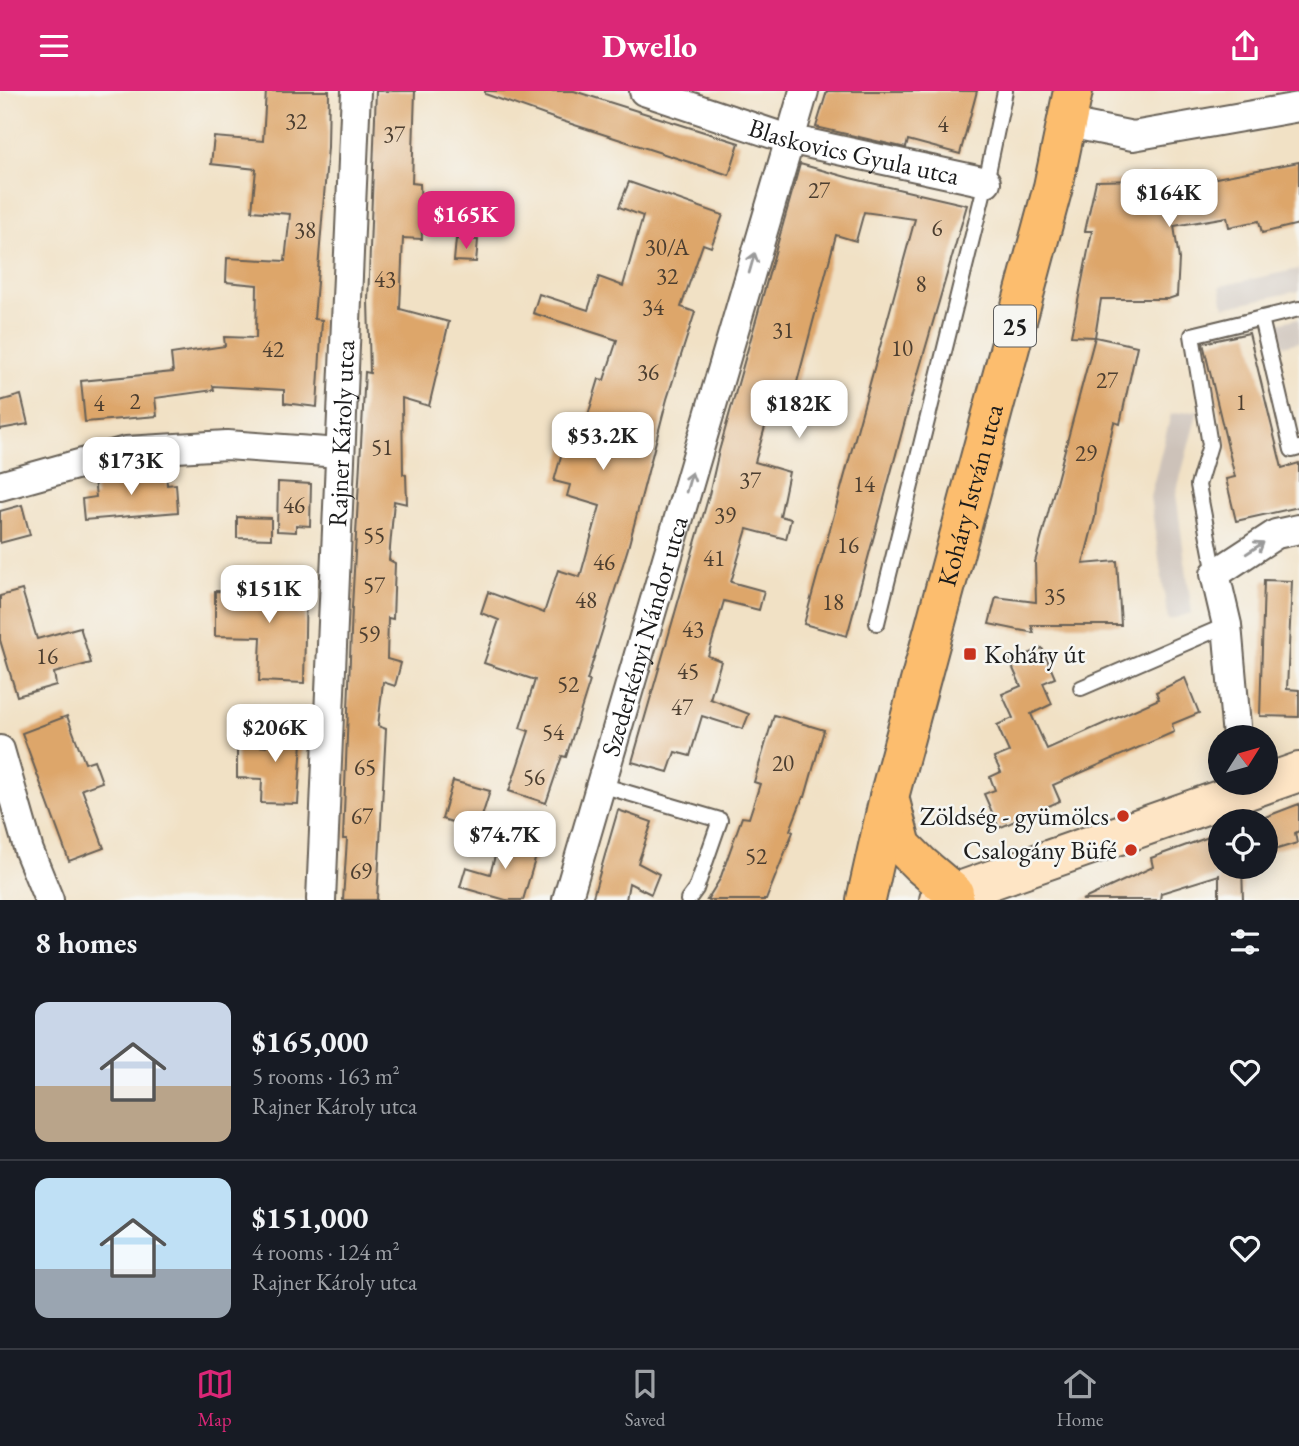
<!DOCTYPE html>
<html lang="en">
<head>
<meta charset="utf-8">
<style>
  :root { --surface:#171b24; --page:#242831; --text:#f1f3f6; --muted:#9ea1a6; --line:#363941; --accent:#db2777 }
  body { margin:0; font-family:"EB Garamond",serif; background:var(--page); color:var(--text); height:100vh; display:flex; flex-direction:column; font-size:26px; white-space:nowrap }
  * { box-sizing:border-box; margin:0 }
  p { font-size:23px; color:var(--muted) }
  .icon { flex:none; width:38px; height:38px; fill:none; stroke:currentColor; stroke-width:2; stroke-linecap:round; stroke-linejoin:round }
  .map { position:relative; height:809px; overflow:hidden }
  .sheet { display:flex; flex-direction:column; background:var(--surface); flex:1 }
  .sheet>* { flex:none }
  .needle { width:46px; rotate:53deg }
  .tools { position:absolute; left:1208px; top:634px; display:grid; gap:14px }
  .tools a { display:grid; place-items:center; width:70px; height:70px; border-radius:50%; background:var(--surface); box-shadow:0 4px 18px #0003; font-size:35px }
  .price { position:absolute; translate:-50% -60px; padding:0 16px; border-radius:14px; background:#fff; color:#222; font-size:23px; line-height:46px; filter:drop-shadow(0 2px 4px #0008) }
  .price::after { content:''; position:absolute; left:50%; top:42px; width:21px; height:16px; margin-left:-10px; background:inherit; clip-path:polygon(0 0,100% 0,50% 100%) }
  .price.selected { background:var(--accent); color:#fff }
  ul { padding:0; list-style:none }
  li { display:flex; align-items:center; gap:21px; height:175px; padding:0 35px }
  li+li { border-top:2px solid var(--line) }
  li span { display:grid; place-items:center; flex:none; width:196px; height:140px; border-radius:14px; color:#555 }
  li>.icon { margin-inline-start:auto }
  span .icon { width:84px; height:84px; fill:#fffc; stroke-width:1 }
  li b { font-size:30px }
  h2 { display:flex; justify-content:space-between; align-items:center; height:84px; padding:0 35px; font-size:30px }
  header { display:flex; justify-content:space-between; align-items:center; height:91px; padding:0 35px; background:var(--accent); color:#fff; font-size:32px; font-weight:700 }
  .dock { display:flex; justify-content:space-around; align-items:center; height:98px; border-top:2px solid var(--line); background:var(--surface); font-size:19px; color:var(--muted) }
  .dock a { display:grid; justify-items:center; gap:4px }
  .dock .selected { color:var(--accent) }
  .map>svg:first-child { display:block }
  .industrial { fill:#cdc2b9 }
  .building { fill:#dda66b }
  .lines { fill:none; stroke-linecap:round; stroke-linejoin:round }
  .lane-casing { stroke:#676157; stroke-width:18 }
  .street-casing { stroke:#676157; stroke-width:32 }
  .secondary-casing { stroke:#676157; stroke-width:42 }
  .primary-casing { stroke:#676157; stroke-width:42 }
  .lane { stroke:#fff; stroke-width:14 }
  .street { stroke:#fff; stroke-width:28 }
  .secondary { stroke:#fee5c5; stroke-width:38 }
  .primary { stroke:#fcbd6e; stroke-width:38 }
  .oneway { stroke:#999 }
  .poi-dot { fill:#c8321e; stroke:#f6f6f2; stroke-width:2.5 }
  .labels { text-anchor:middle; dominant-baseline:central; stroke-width:5; stroke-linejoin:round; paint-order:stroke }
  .number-label { font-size:23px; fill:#4c3e30 }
  .shield { fill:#f6f6f2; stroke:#5d5d5c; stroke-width:2 }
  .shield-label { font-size:24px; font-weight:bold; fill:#1c1c1c }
  .street-label { font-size:26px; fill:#1c1c1c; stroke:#f6f6f2 }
  .poi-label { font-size:26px; fill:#1c1c1c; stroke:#f6f6f2; text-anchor:end }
</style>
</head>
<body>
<header><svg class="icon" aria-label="menu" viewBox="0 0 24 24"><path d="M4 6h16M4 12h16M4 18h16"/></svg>Dwello<svg class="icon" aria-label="share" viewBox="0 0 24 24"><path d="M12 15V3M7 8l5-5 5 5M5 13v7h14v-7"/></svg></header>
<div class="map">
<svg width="1299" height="809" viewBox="0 0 1299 809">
  <rect width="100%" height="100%" fill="#f6f6f2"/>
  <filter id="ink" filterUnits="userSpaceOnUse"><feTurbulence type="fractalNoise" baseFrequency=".0143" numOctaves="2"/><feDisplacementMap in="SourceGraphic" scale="14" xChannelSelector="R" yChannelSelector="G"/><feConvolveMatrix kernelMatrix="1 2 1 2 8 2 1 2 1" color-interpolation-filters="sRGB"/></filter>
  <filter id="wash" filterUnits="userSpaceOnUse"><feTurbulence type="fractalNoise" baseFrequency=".00686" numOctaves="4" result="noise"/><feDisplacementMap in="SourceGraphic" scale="28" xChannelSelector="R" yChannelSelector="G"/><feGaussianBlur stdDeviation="1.57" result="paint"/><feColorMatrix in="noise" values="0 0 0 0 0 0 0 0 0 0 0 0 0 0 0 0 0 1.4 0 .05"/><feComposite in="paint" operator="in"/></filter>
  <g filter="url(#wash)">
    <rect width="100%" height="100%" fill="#f1e1c5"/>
    <g class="industrial">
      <path d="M 1299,178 L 1299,200 L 1224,216 L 1220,195 Z"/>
      <path d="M 1299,227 L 1299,251 L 1283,255 L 1278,232 Z"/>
      <path d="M 1198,319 L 1176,403 L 1192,522 L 1168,529 L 1150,406 L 1171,323 Z"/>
    </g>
    <g id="blocks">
      <g class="building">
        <path d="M 266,0 L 329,0 L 328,56 L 314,228 L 322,229 L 317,316 L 284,312 L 284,299 L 213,295 L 214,299 L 155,307 L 157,325 L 85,331 L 81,290 L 173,281 L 171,263 L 225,255 L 224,246 L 256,247 L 257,194 L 226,191 L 227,167 L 285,170 L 290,123 L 252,120 L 256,78 L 211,73 L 214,46 L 263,50 Z"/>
        <path d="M 376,0 L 415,0 L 412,92 L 420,93 L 422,148 L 403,147 L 400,218 L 449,231 L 429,315 L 402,307 L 403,383 L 406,384 L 407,413 L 394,410 L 389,469 L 395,472 L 393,528 L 388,527 L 387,568 L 401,572 L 395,595 L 383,591 L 378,635 L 386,638 L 377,809 L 343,809 L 347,748 L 343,748 L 352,516 L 365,281 L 370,282 L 368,210 Z"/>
        <path d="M 485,0 L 574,0 L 739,52 L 729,84 L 553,27 L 485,3 Z"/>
        <path d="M 827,0 L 977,0 L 960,63 L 908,49 L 906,57 L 816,36 Z"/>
        <path d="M 1299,71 L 1299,133 L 1262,142 L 1259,130 L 1229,136 L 1227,126 L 1174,135 L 1179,168 L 1177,205 L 1168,208 L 1101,208 L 1095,246 L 1071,245 L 1092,140 L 1085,140 L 1096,90 L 1140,89 L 1140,85 L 1167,81 L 1168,87 L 1199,82 L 1200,90 Z"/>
        <path d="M 800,73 L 850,87 L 967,114 L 913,300 L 847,545 L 804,533 L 915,128 L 864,121 L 856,150 L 836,144 L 791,314 L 773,308 L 755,371 L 789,381 L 780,425 L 791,428 L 786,448 L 747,438 L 731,491 L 764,500 L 759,519 L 724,510 L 708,565 L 721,570 L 710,608 L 749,623 L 743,638 L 702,625 L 690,665 L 675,661 L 668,681 L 632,671 L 709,404 L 719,360 Z"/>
        <path d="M 629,91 L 723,124 L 711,156 L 703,153 L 681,216 L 695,221 L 667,308 L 628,457 L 587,589 L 590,590 L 566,666 L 562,665 L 546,712 L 509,700 L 529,640 L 520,637 L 535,589 L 484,572 L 499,529 L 481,522 L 488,501 L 544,522 L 558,479 L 580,486 L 600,415 L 567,405 L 570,394 L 554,390 L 568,340 L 582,344 L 599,288 L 604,289 L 617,249 L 533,222 L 539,203 L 588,219 L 599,186 L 623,195 L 643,125 L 619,116 Z"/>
        <path d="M 456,148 L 478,149 L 476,171 L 454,170 Z"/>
        <path d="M 1249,242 L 1282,377 L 1299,372 L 1299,416 L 1236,430 L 1226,388 L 1235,386 L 1203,252 Z"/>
        <path d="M 1095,246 L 1137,255 L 1120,333 L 1114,331 L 1098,400 L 1095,426 L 1083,473 L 1117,470 L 1121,534 L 1031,534 L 1034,542 L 989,533 L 996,506 L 1036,511 L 1035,471 Z"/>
        <path d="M 21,304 L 28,333 L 0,338 L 0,310 Z"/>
        <path d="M 166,381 L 167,394 L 176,393 L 178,421 L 84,429 L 82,408 L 96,406 L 94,388 Z"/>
        <path d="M 278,391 L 311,393 L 310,435 L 296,434 L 296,441 L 277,440 Z"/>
        <path d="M 22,414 L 30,444 L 0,452 L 0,420 Z"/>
        <path d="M 237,426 L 271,427 L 271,448 L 237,447 Z"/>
        <path d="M 270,482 L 296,483 L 296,492 L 306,492 L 304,592 L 259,590 L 261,546 L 215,545 L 215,500 L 270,501 Z"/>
        <path d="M 1264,489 L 1292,490 L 1287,598 L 1299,599 L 1299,626 L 1260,625 Z"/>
        <path d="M 22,499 L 37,548 L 80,536 L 91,572 L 54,582 L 56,594 L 17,605 L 0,549 L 0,505 Z"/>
        <path d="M 1042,557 L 1055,587 L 1043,592 L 1052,613 L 1031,623 L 1047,658 L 1159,608 L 1156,601 L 1185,587 L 1199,622 L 1172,633 L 1174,641 L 1053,694 L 1060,710 L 999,737 L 984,703 L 995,699 L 990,686 L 1001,681 L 994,667 L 1009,661 L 997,634 L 1013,627 L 1002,603 L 1021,595 L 1010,571 Z"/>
        <path d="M 774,624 L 824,639 L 805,706 L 803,706 L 790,739 L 793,741 L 766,809 L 707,809 L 720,788 L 742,726 L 749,727 L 760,693 L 754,691 Z"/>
        <path d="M 67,625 L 85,672 L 94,669 L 102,691 L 82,698 L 104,757 L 69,770 L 22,642 Z"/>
        <path d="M 267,634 L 303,635 L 298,713 L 261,712 L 262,688 L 237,687 L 237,653 L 266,656 Z"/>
        <path d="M 453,690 L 490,700 L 478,738 L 442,728 Z"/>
        <path d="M 1299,713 L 1299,740 L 1295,742 L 1297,752 L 1265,762 L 1265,726 Z"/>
        <path d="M 618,719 L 652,731 L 638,772 L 659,783 L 651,803 L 629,792 L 626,809 L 592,809 Z"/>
        <path d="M 1220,742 L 1220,775 L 1242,775 L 1243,809 L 1219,809 L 1219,784 L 1161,802 L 1160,809 L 1082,809 L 1153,776 L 1151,767 Z"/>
        <path d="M 501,744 L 539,755 L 523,809 L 506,809 L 460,796 L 466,776 L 490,783 Z"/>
      </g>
    </g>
  </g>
  <g filter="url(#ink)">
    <use href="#blocks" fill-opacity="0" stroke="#676157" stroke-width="2"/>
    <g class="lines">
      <g class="lane-casing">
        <g id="lane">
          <path d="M 1261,227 L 1292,359 L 1299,357"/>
          <path d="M 1215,483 L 1198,394 L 1210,354 L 1192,244 L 1299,218"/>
          <path d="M 877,532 L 986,91 L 1005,0"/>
          <path d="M 1081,597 L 1227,534"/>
          <path d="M 601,694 L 720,729 L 696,798 L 688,809"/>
        </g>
      </g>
      <g class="street-casing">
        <g id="street">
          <path id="s1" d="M 644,0 L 788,48 L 986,91"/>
          <path d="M 1068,32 L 1133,45 L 1299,16"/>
          <path d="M 0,395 L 126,360 L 227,354 L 340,362"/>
          <path d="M 1237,646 L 1227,534 L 1215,483 L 1276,443 L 1299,438"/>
          <path d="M 0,659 L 29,760 L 49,809"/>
          <path id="s2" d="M 321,809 L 356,0"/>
          <path id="s3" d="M 567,809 L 804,0"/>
        </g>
      </g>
      <g class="secondary-casing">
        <path id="secondary" d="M 939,809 L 954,802 L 1299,681"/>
      </g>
      <g class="primary-casing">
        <g id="primary">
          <path d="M 889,706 L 902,755 L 921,774 L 954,802"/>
          <path id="s4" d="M 866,809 L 889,706 L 1053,96 L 1073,0"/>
        </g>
      </g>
      <use href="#lane" class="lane"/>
      <use href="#street" class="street"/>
      <use href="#secondary" class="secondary"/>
      <use href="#primary" class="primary"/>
    </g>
    <defs><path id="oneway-shaft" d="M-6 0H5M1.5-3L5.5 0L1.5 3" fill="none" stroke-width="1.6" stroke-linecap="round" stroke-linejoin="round" transform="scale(1.75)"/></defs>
    <g class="oneway">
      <use href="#oneway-shaft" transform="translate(752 172) rotate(-74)"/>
      <use href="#oneway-shaft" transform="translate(689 391) rotate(-74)"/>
      <use href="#oneway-shaft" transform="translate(1255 457) rotate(-33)"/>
    </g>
  </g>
  <g class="poi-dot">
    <rect x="963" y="556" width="14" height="14" rx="3.5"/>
    <circle cx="1123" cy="725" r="7"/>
    <circle cx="1131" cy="759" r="7"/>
  </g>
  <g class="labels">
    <g class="number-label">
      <text x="296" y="30">32</text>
      <text x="943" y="33">4</text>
      <text x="394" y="43">37</text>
      <text x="819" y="99">27</text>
      <text x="937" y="137">6</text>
      <text x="305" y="139">38</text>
      <text x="667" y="156">30/A</text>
      <text x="667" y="185">32</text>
      <text x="385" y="188">43</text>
      <text x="921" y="193">8</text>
      <text x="653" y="216">34</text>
      <text x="783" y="239">31</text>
      <text x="902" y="257">10</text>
      <text x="273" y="258">42</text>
      <text x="648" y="281">36</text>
      <text x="1107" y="289">27</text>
      <text x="135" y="310">2</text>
      <text x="1241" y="311">1</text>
      <text x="99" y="312">4</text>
      <text x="382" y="356">51</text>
      <text x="1086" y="362">29</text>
      <text x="750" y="389">37</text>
      <text x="864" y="393">14</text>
      <text x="294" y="414">46</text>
      <text x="725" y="424">39</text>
      <text x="374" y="444">55</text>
      <text x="848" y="454">16</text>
      <text x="714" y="467">41</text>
      <text x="604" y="471">46</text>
      <text x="374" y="494">57</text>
      <text x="1055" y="505">35</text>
      <text x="586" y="509">48</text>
      <text x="833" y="511">18</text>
      <text x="693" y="538">43</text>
      <text x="369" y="543">59</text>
      <text x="47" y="565">16</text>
      <text x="688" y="580">45</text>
      <text x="568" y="593">52</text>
      <text x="682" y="616">47</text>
      <text x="553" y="641">54</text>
      <text x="783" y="672">20</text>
      <text x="365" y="676">65</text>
      <text x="534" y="686">56</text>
      <text x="362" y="725">67</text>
      <text x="756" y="765">52</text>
      <text x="361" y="780">69</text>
    </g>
    <rect class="shield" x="994" y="214.5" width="42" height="41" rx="5"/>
    <g class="shield-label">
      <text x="1015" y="235">25</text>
    </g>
    <g class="street-label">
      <text stroke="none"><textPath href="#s1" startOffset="219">Blaskovics Gyula utca</textPath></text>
      <text stroke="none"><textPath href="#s2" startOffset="467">Rajner Károly utca</textPath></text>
      <text stroke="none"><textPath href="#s4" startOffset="418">Koháry István utca</textPath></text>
      <text stroke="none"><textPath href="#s3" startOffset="275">Szederkényi Nándor utca</textPath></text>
    </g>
    <g class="poi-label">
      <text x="984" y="563" text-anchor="start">Koháry út</text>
      <text x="1109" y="725">Zöldség - gyümölcs</text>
      <text x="1117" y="759">Csalogány Büfé</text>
    </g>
  </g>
</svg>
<div class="tools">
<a><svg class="needle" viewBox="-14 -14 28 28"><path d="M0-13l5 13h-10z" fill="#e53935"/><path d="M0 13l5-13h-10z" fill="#9ea1a6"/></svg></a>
<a><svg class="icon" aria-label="locate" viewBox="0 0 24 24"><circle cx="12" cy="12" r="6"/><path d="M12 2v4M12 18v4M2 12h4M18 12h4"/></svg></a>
</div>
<b class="price" style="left:1169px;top:138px">$164K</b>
<b class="price selected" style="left:466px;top:160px">$165K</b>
<b class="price" style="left:799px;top:349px">$182K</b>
<b class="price" style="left:603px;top:381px">$53.2K</b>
<b class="price" style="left:131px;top:406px">$173K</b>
<b class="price" style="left:269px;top:534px">$151K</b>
<b class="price" style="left:275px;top:673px">$206K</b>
<b class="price" style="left:505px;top:780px">$74.7K</b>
</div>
<section class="sheet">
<h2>8 homes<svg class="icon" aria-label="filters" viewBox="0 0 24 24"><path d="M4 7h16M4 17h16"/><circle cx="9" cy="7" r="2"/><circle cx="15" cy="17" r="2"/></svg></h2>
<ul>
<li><span style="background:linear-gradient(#c9d6e8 60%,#b9a48a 0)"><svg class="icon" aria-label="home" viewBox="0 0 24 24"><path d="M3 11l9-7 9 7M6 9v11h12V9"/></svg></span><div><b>$165,000</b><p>5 rooms · 163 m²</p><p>Rajner Károly utca</p></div><svg class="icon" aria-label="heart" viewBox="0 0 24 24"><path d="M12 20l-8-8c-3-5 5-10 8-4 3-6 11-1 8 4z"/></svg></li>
<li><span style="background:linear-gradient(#bfe0f5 65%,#9aa5b1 0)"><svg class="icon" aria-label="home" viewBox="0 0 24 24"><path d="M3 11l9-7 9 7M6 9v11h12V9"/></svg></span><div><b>$151,000</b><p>4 rooms · 124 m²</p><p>Rajner Károly utca</p></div><svg class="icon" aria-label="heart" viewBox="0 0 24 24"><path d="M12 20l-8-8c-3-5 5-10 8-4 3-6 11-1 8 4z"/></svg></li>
</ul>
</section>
<nav class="dock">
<a class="selected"><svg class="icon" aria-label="map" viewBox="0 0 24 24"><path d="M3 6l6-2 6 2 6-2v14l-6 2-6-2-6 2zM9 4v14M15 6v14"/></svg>Map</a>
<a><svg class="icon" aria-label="saved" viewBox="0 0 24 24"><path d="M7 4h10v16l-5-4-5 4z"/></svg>Saved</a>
<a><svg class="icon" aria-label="home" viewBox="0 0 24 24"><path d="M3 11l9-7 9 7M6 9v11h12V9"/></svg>Home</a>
</nav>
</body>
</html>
